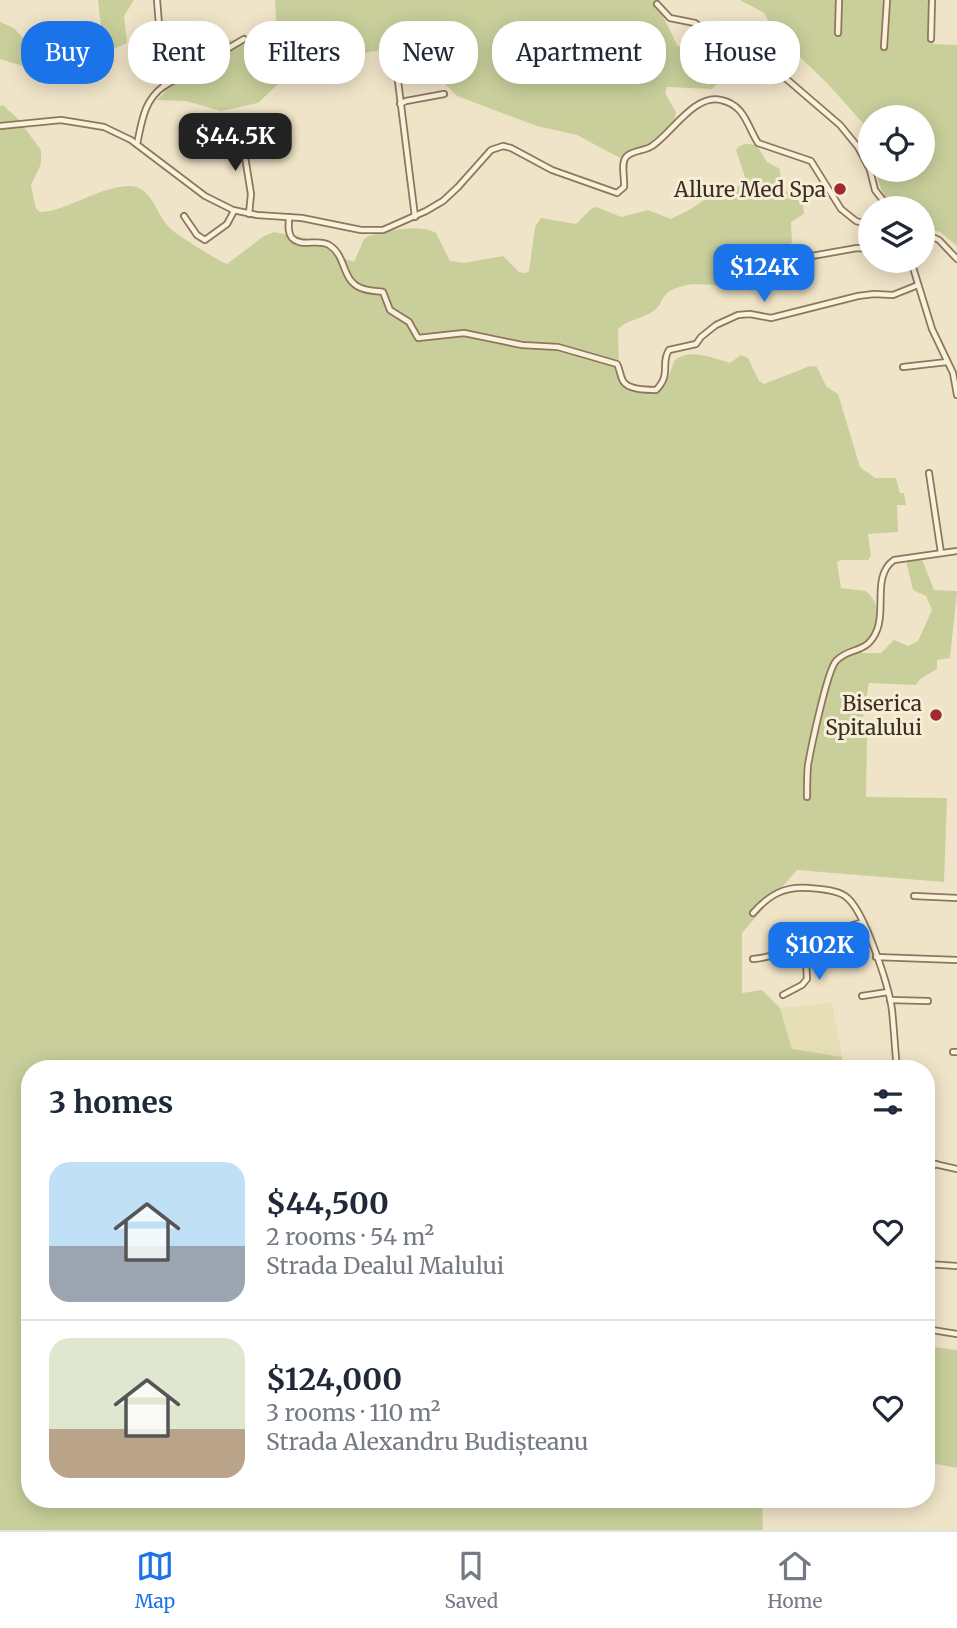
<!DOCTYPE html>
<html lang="en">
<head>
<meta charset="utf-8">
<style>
  :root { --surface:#fff; --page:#f2f2f3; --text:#1f2937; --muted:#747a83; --line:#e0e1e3; --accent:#1a73e8 }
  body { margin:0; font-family:Merriweather,serif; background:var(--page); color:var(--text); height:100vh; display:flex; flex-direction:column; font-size:26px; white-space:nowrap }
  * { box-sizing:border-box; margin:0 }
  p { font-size:23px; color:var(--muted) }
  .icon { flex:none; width:38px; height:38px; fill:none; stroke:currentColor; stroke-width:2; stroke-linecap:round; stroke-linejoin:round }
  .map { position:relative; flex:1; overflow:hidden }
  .side { position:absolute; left:21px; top:1060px; width:914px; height:448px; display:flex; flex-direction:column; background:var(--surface); border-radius:28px; box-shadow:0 4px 18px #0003 }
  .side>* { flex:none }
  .guide { position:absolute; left:21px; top:21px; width:915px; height:63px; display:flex; gap:14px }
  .fabs { position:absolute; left:858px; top:105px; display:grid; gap:14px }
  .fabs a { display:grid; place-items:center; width:77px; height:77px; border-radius:50%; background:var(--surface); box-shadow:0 4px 18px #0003; font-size:35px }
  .price { position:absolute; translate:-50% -60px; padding:0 16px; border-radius:14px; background:var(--accent); color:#fff; font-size:23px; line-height:46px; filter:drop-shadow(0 2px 4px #0008) }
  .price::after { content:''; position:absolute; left:50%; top:42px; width:21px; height:16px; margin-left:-10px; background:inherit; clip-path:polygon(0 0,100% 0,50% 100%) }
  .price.current { background:#222; color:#fff }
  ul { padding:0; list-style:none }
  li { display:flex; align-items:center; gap:21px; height:175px; padding:0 28px }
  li+li { border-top:2px solid var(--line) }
  li span { display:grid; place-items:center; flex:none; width:196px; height:140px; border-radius:21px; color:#555 }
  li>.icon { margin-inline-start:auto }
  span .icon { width:84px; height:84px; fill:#fffc; stroke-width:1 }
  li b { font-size:30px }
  h2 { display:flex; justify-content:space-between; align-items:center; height:84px; padding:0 28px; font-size:30px }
  .chip { padding:0 24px; border-radius:28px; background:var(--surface); box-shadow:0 4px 18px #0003; font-size:24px; line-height:63px }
  .chip.current { background:var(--accent); color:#fff }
  .tab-bar { display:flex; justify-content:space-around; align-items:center; height:98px; border-top:2px solid var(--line); background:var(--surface); font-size:19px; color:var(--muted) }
  .tab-bar a { display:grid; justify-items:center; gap:4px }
  .tab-bar .current { color:var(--accent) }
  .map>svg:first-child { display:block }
  .farmland { fill:#e6deb5 }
  .green { fill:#c9cf9b }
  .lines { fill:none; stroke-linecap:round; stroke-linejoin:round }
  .minor-casing { stroke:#8d765c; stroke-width:8 }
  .minor { stroke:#faf1dc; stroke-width:4.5 }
  .poi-dot { fill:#9e2a2b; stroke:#f7eed8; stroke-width:2.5 }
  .labels { text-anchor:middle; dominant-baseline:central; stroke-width:6; stroke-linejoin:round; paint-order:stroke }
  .poi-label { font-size:21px; fill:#3d2e20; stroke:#f7eed8; text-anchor:end }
</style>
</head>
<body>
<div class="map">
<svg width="957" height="1530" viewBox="0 0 957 1530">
  <rect width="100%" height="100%" fill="#f0e4c8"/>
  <path class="farmland" d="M 832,1003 L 842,1057 L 792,1050 L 780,1008 Z"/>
  <g class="green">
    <path d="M 98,0 L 134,0 L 124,16 L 127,43 L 113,49 C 100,38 100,16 98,0 Z"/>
    <path d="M 275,0 L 655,0 L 677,45 L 684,49 L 697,51 L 733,72 L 738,81 L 719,82 L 712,89 L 667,87 L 665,93 L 676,112 L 674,121 L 651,146 L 620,158 L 577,135 L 537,126 L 457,96 L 433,72 L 425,42 L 353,55 L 278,84 L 258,103 L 221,111 L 186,101 L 157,100 L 164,93 L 170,73 L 194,65 L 206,47 L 219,41 L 277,39 Z"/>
    <path d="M 740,0 L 935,0 L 933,44 L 957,45 L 957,246 L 940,232 L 922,227 L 922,208 L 892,208 L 881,189 L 875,170 L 922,170 L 922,117 L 870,117 L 870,131 L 827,83 L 776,34 L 764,13 Z"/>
    <path d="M 0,22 L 14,28 L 42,60 L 36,70 L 0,59 Z"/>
    <path d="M 3,105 L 18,119 L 41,150 L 41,164 L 31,185 L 36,209 L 40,212 L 50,211 C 75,205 102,187 128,186 C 153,185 156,217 172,230 C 179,236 220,262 227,264 L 264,236 L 274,232 L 331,243 L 338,247 L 343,258 L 354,262 L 364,239 L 368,236 C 387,231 418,223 436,233 L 450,261 L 464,263 L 503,256 L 519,272 L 526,273 L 529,271 L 535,227 L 541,218 L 576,224 L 592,208 L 597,207 L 621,217 L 648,210 L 671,219 L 691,209 L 717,191 L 745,185 L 746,180 L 736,150 C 740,143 750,143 757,146 L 767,162 L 780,169 L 781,187 L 803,204 L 804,214 L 791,222 L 792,242 C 771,273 755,284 716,285 C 705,285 694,283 683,286 C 656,293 667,303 652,312 C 641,319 627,320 618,329 L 619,374 L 623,385 C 635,391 645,393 658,392 C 667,383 670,373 674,361 C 688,347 714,358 730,363 L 741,355 L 748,358 L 759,381 L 764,384 L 810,366 L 817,367 L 826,386 L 838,394 L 860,467 L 875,478 L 896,478 L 900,493 L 904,493 L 906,505 L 897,505 L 898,532 L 868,534 L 871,556 L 868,560 L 841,560 L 837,562 L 841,588 L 866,591 C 884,607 880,632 861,644 L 862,653 L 881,653 L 894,640 L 908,646 L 918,641 L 932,610 L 926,596 L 913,590 L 906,561 L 922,559 L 934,590 L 957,591 L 950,658 L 937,660 L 937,669 L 920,679 L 916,685 L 869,683 L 861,729 L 867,735 L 866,797 L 947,798 L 944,882 L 797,870 L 742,933 L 742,993 L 762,990 L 780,1008 L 792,1049 L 842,1057 L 841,1069 L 30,1069 L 30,1500 L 762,1500 L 763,1530 L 0,1530 L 0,106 Z"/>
    <path d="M 926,1346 L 957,1350 L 957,1468 L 926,1462 Z"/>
  </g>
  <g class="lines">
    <g class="minor-casing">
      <g id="minor">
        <path d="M 157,0 L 164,86"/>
        <path d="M 657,4 L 670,18 L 695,23 L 735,53 L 776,70 L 840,125 L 858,147 L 870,170"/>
        <path d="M 838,33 L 839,0"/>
        <path d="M 931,39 L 932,0"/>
        <path d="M 884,47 L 887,0"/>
        <path d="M 395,57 L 415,217"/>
        <path d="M 400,104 L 406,101 L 444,94"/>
        <path d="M 0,126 L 61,120 L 104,127 L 131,140 L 205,196 L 233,210 L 257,215 L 302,218 L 361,230 L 383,230 L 426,211 L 443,201 L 458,187 L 491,150 L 503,146 L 511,148 L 552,170 L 617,193 L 624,187 C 625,178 620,162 627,156 C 634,150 645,151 652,146 C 671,134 695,93 721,100 C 745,105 747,126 758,143 L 811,161 L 841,209 L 856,221 L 870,225"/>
        <path d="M 241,132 L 251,194 L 249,214"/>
        <path d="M 137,144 C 142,121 144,100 164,86 L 244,39"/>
        <path d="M 870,170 L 875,190 L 889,208"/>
        <path d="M 184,216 L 197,235 L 205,240 L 227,224 L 234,211"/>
        <path d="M 289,217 C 289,224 287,232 292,238 C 302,248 318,238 329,245 C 347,256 341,280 361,288 C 368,291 376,291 383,292 L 390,310 L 409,322 L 418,338 L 464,333 L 522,345 L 558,347 L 617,364 C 620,369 620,376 623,381 C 628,390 647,390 656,390 C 672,374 660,363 669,350 L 696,344 L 701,337 L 716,325 L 738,315 L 750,314 L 771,318 L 858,296 L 874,294 L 893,295 L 918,285"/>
        <path d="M 922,232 L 939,240 L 957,259"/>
        <path d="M 812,256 L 857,248 L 870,249"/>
        <path d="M 911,261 L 932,329 L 953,373 L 957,395"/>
        <path d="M 903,367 L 947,362"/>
        <path d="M 929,473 L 941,553"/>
        <path d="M 807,797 C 807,786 807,775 808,765 C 811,748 827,671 836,661 C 850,646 867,655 877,630 C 886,610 872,575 894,560 L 957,551"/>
        <path d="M 914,896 L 957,898"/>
        <path d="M 753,913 C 769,895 784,886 809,888 C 821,889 836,890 845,896 C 864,908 889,987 892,1010 C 894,1029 895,1050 897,1069"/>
        <path d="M 876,957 L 957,960"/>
        <path d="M 753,959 C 779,957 802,943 826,934 C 838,929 851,926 863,922"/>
        <path d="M 783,995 L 802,985 L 807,979 L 805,945"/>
        <path d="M 862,996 L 888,992"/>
        <path d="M 890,1000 L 928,1001"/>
        <path d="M 953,1052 L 957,1052"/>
        <path d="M 926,1162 L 957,1169"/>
        <path d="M 926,1170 L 936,1164"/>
        <path d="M 926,1264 L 957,1266"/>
        <path d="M 926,1329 L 957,1334"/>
      </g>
    </g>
    <use href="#minor" class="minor"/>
  </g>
  <g class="poi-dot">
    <circle cx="840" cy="189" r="7"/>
    <circle cx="936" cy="715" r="7"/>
  </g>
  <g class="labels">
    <g class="poi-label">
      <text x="826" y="189">Allure Med Spa</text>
      <text x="922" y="703">Biserica<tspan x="922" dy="24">Spitalului</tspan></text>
    </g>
  </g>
</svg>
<div class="fabs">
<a><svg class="icon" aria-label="locate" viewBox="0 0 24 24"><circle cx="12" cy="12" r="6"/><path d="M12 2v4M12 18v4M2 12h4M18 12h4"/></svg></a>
<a><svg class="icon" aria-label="layers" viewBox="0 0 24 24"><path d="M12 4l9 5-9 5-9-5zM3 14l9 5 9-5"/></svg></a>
</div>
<b class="price current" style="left:235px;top:173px">$44.5K</b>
<b class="price" style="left:764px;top:304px">$124K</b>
<b class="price" style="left:819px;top:982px">$102K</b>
<div class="guide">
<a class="chip current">Buy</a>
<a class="chip">Rent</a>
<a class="chip">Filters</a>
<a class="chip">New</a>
<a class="chip">Apartment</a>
<a class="chip">House</a>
</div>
<section class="side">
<h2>3 homes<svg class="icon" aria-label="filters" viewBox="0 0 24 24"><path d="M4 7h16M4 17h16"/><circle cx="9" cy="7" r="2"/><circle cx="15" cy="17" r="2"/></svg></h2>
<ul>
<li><span style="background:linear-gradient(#bfe0f5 60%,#9aa5b1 0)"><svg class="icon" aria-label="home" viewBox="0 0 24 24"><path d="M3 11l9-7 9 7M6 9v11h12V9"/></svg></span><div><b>$44,500</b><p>2 rooms · 54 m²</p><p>Strada Dealul Malului</p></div><svg class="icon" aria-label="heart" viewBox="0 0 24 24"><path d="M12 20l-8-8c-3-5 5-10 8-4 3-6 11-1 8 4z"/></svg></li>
<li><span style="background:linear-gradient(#dfe7d0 65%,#b9a48a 0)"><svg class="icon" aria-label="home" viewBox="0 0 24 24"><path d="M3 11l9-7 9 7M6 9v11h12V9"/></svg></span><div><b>$124,000</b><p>3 rooms · 110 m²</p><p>Strada Alexandru Budișteanu</p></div><svg class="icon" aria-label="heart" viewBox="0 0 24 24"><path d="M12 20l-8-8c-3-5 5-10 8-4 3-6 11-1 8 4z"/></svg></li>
</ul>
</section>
</div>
<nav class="tab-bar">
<a class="current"><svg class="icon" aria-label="map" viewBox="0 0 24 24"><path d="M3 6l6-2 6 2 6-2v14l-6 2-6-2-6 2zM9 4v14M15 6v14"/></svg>Map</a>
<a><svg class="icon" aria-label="saved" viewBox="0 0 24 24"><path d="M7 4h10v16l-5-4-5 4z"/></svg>Saved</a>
<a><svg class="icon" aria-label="home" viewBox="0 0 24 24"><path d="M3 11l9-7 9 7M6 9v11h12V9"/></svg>Home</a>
</nav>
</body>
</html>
